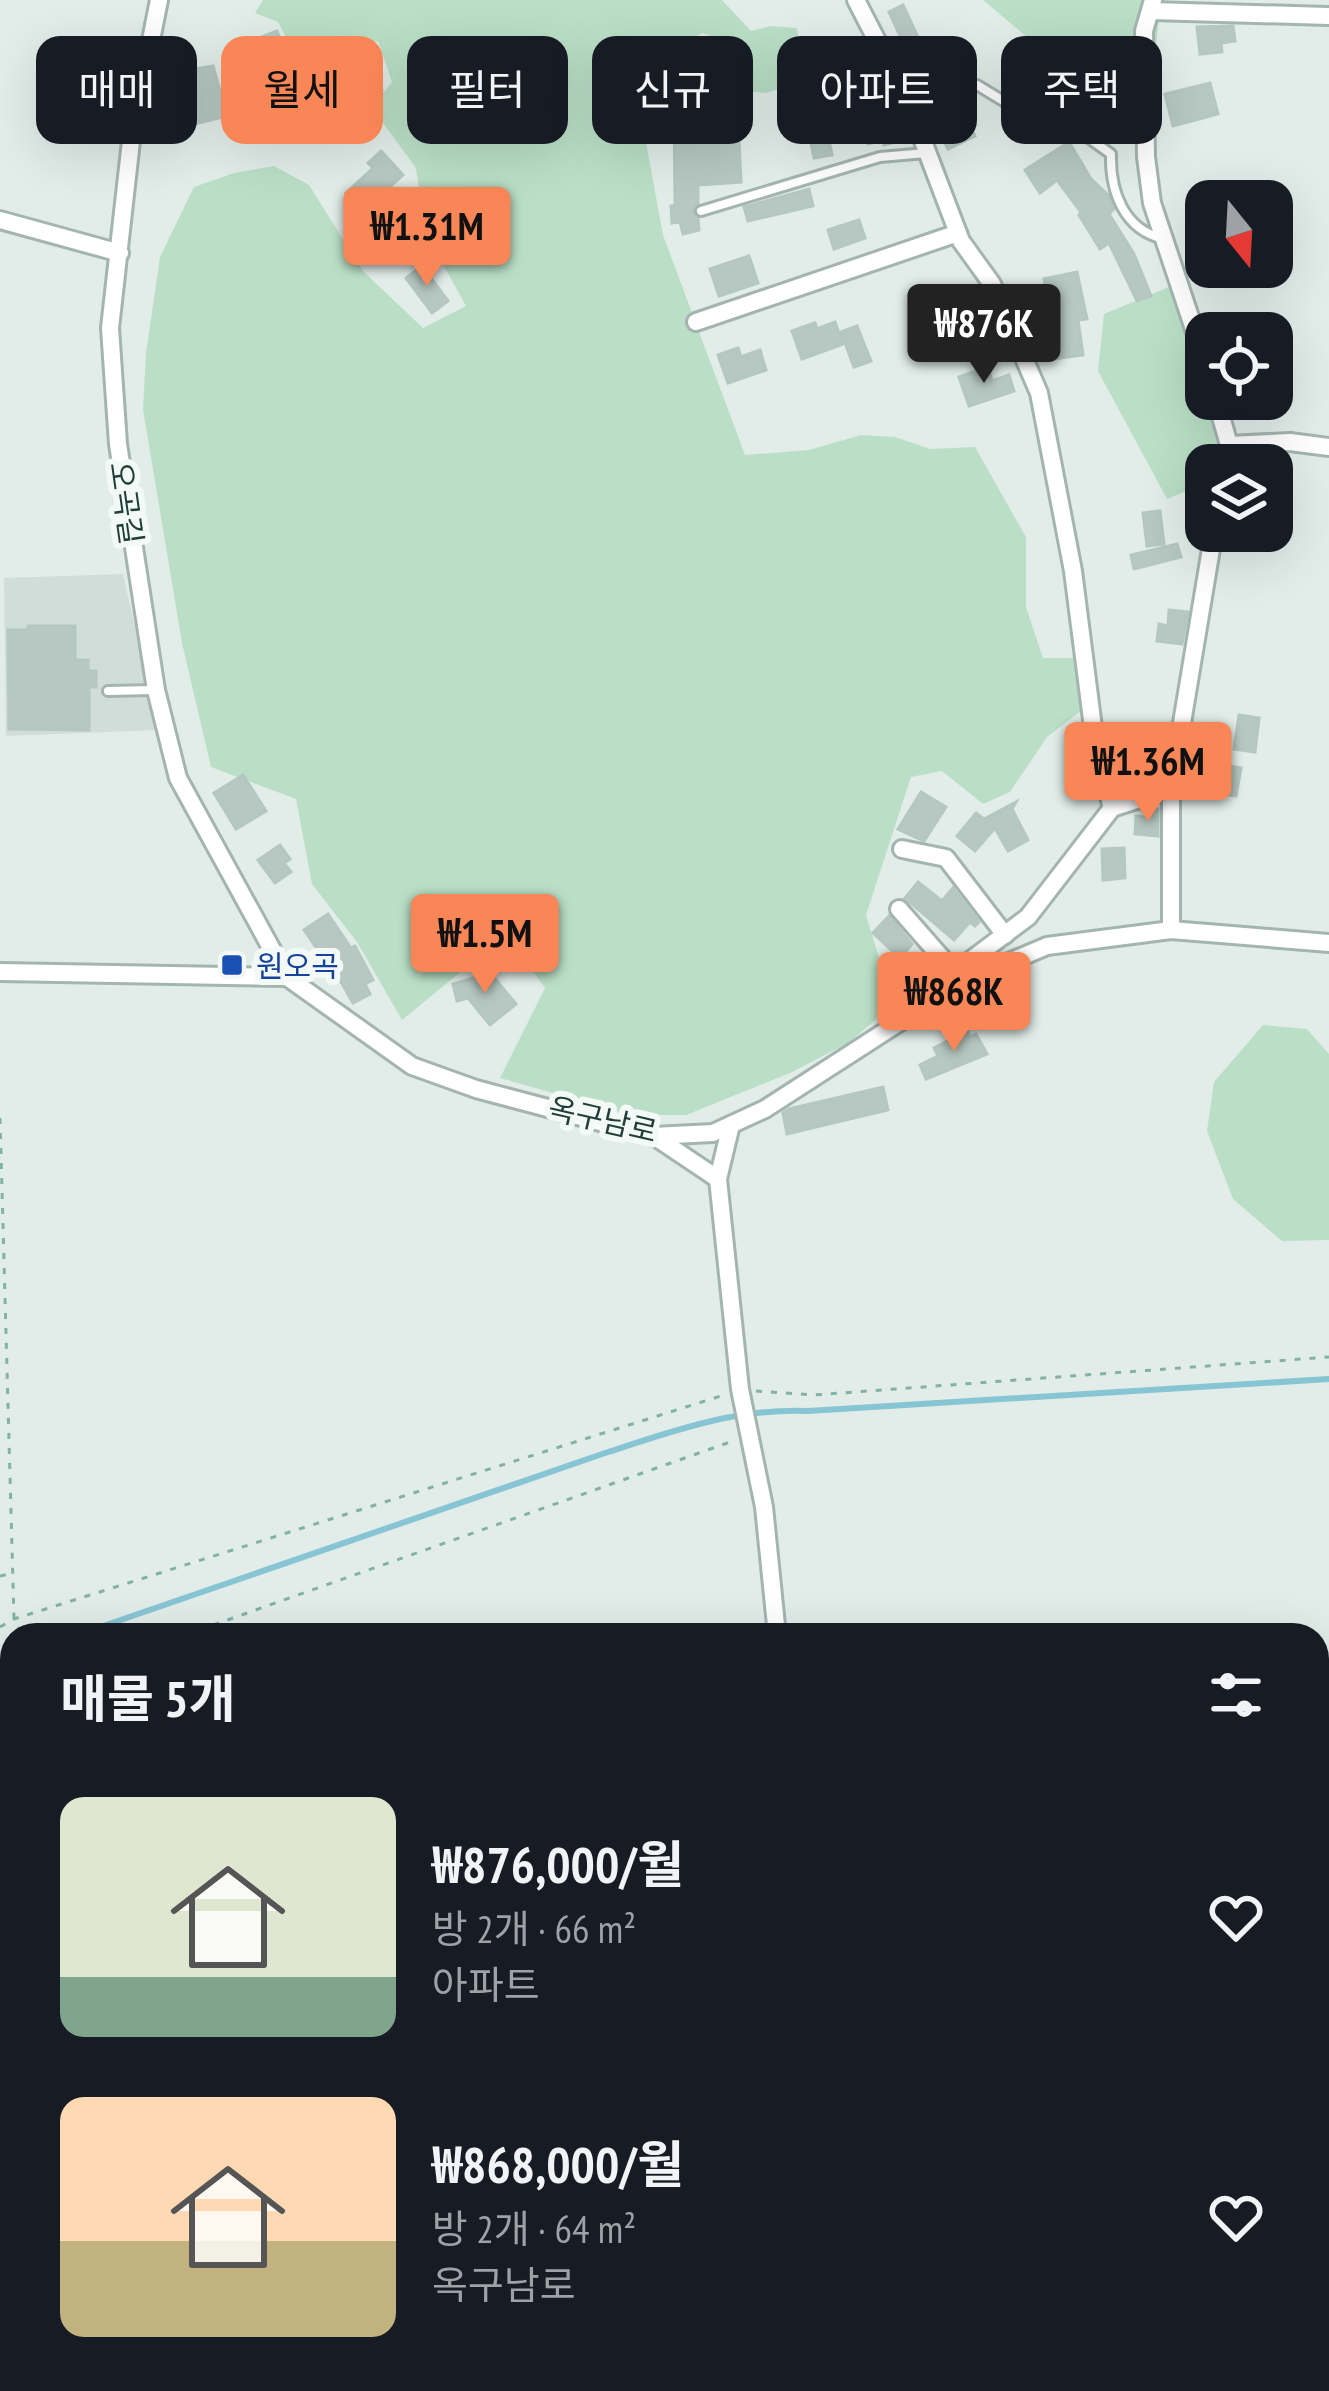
<!DOCTYPE html>
<html lang="ko">
<head>
<meta charset="utf-8">
<style>
  :root { --surface:#171b24; --page:#20242c; --text:#f1f3f6; --muted:#9ea1a6; --accent:#f88656 }
  body { margin:0; font-family:"PT Sans Narrow","Noto Sans KR",sans-serif; background:var(--page); color:var(--text); height:100vh; display:flex; flex-direction:column; font-size:45px; white-space:nowrap }
  * { box-sizing:border-box; margin:0 }
  p { font-size:39px; color:var(--muted) }
  .icon { flex:none; width:66px; height:66px; fill:none; stroke:currentColor; stroke-width:2; stroke-linecap:round; stroke-linejoin:round }
  .map { position:relative; flex:1; overflow:hidden }
  .sheet { position:absolute; left:0px; top:1623px; width:1329px; height:768px; display:flex; flex-direction:column; background:var(--surface); border-radius:36px 36px 0 0; box-shadow:0 12px 48px #0002 }
  .sheet>* { flex:none }
  .banner { position:absolute; left:36px; top:36px; width:1257px; height:108px; display:flex; gap:24px }
  .needle { width:78px; rotate:162deg }
  .fabs { position:absolute; left:1185px; top:180px; display:grid; gap:24px }
  .fabs a { display:grid; place-items:center; width:108px; height:108px; border-radius:24px; background:var(--surface); box-shadow:0 12px 48px #0002; font-size:60px }
  .price { position:absolute; translate:-50% -102px; padding:0 27px; border-radius:12px; background:var(--accent); color:#111; font-size:39px; line-height:78px; filter:drop-shadow(0 3px 6px #0008) }
  .price::after { content:''; position:absolute; left:50%; top:72px; width:36px; height:27px; margin-left:-18px; background:inherit; clip-path:polygon(0 0,100% 0,50% 100%) }
  .price.current { background:#222; color:#fff }
  ul { padding:0; list-style:none }
  li { display:flex; align-items:center; gap:36px; height:300px; padding:0 60px }
  li span { display:grid; place-items:center; flex:none; width:336px; height:240px; border-radius:24px; color:#555 }
  li>.icon { margin-inline-start:auto }
  span .icon { width:144px; height:144px; fill:#fffc; stroke-width:1 }
  li b { font-size:51px }
  h2 { display:flex; justify-content:space-between; align-items:center; height:144px; padding:0 60px; font-size:51px }
  .pill { padding:0 42px; border-radius:24px; background:var(--surface); box-shadow:0 12px 48px #0002; font-size:42px; line-height:108px }
  .pill.current { background:var(--accent); color:#111 }
  .map>svg:first-child { display:block }
  .built { fill:#d0ddd8 }
  .green { fill:#badfc6 }
  .lines { fill:none; stroke-linecap:round; stroke-linejoin:round }
  .stream { stroke:#88c5d4; stroke-width:6 }
  .building { fill:#b7c8c2; stroke:#b4c7c0; stroke-width:3 }
  .service-casing { stroke:#a4b5b1; stroke-width:14 }
  .minor-casing { stroke:#a4b5b1; stroke-width:22 }
  .path { stroke:#81b2a5; stroke-width:3; stroke-dasharray:6 9; stroke-linecap:butt }
  .service { stroke:#fff; stroke-width:8 }
  .minor { stroke:#fff; stroke-width:16 }
  .transit-dot { fill:#1a4fb4; stroke:#f3f9f6; stroke-width:4.5 }
  .labels { text-anchor:middle; dominant-baseline:central; stroke-width:12; stroke-linejoin:round; paint-order:stroke }
  .street-label { font-size:30px; fill:#213f39; stroke:#f3f9f6 }
  .transit-label { font-size:30px; fill:#164399; stroke:#f3f9f6; text-anchor:start }
</style>
</head>
<body>
<div class="map">
<svg width="1329" height="2391" viewBox="0 0 1329 2391">
  <rect width="100%" height="100%" fill="#e2ede9"/>
  <g class="built">
    <path d="M 123,574 L 158,730 L 6,736 L 4,578 Z"/>
    <path d="M 0,2133 L 12,2145 L 12,2379 L 145,2379 L 134,2391 L 0,2391 Z"/>
    <path d="M 860,2379 L 1073,2379 L 1137,2391 L 852,2391 Z"/>
  </g>
  <g class="green">
    <path d="M 263,0 L 722,0 L 751,31 L 771,26 L 797,28 L 804,82 L 766,93 L 731,90 L 733,46 L 703,33 L 647,57 L 642,120 L 663,235 L 745,455 L 809,450 L 861,435 L 895,437 L 930,449 L 975,447 L 1026,537 L 1026,607 L 1043,658 L 1077,658 L 1081,711 L 1047,737 L 1010,792 L 983,804 L 942,771 L 911,777 L 866,915 L 893,1004 L 850,1042 L 790,1073 L 686,1115 L 631,1115 L 500,1078 L 545,988 L 507,934 L 402,1020 L 357,942 L 312,884 L 296,799 L 211,767 L 182,643 L 143,410 L 146,353 L 160,257 L 194,187 L 234,173 L 274,166 L 309,185 L 363,271 L 423,328 L 466,306 L 425,232 L 416,168 L 383,123 L 375,103 L 392,82 L 378,41 L 297,58 L 278,22 L 255,13 Z"/>
    <path d="M 983,0 L 1161,0 L 1146,137 Z"/>
    <path d="M 1174,285 L 1206,381 L 1206,399 L 1212,399 L 1227,443 L 1221,465 L 1206,465 L 1206,483 L 1167,499 L 1098,371 L 1104,314 Z"/>
    <path d="M 1263,1025 L 1307,1029 L 1329,1054 L 1329,1240 L 1282,1241 L 1233,1199 L 1207,1131 L 1214,1082 Z"/>
    <path d="M 1317,1992 L 1329,1996 L 1329,2387 L 1323,2391 L 1137,2391 L 1073,2379 L 1317,2379 Z"/>
    <path d="M 207,2379 L 860,2379 L 852,2391 L 196,2391 Z"/>
  </g>
  <g class="lines">
    <g class="stream">
      <path d="M 77,1635 L 608,1452 C 676,1430 736,1408 808,1411 L 1329,1379"/>
      <path d="M 0,1676 L 12,1667"/>
      <path d="M 150,2391 L 161,2379"/>
    </g>
  </g>
  <g class="building">
    <path d="M 903,5 L 923,48 L 909,55 L 889,12 Z"/>
    <path d="M 1233,26 L 1235,41 L 1221,43 L 1222,52 L 1200,54 L 1197,27 Z"/>
    <path d="M 277,31 L 291,67 L 268,76 L 254,40 Z"/>
    <path d="M 366,50 L 382,90 L 356,101 L 338,62 Z"/>
    <path d="M 962,60 L 968,78 L 941,83 L 936,69 Z"/>
    <path d="M 213,66 L 227,116 L 179,128 L 170,73 Z"/>
    <path d="M 1210,83 L 1218,114 L 1173,126 L 1165,94 Z"/>
    <path d="M 818,84 L 832,155 L 814,158 L 800,87 Z"/>
    <path d="M 674,95 L 697,95 L 697,121 L 738,118 L 741,182 L 698,185 L 698,203 L 693,210 L 698,219 L 699,230 L 683,234 L 680,222 L 672,223 L 671,206 L 675,206 Z"/>
    <path d="M 957,100 L 975,136 L 948,149 L 930,114 Z"/>
    <path d="M 897,109 L 908,139 L 884,145 L 883,140 L 868,144 L 861,119 Z"/>
    <path d="M 1069,142 L 1091,179 L 1108,195 L 1114,209 L 1109,214 L 1134,254 L 1151,296 L 1137,301 L 1109,243 L 1100,249 L 1079,215 L 1081,212 L 1057,180 L 1040,193 L 1025,170 Z"/>
    <path d="M 381,151 L 403,175 L 363,211 L 346,193 L 373,168 L 368,163 Z"/>
    <path d="M 809,189 L 813,206 L 748,221 L 744,207 Z"/>
    <path d="M 859,220 L 865,238 L 834,249 L 828,230 Z"/>
    <path d="M 749,256 L 758,283 L 719,296 L 710,269 Z"/>
    <path d="M 422,266 L 448,301 L 432,313 L 406,278 Z"/>
    <path d="M 1077,272 L 1087,319 L 1078,320 L 1083,355 L 1053,359 L 1049,326 L 1054,326 L 1044,279 Z"/>
    <path d="M 835,322 L 843,344 L 802,359 L 792,331 L 815,323 L 817,329 Z"/>
    <path d="M 857,326 L 871,361 L 854,367 L 841,332 Z"/>
    <path d="M 738,348 L 741,357 L 760,350 L 766,370 L 728,383 L 718,355 Z"/>
    <path d="M 988,367 L 992,381 L 1009,375 L 1014,391 L 969,406 L 959,377 Z"/>
    <path d="M 1160,511 L 1164,544 L 1147,546 L 1143,513 Z"/>
    <path d="M 1177,544 L 1181,557 L 1134,569 L 1131,555 Z"/>
    <path d="M 1169,610 L 1188,612 L 1182,644 L 1157,641 L 1159,624 L 1168,626 Z"/>
    <path d="M 28,626 L 75,626 L 75,660 L 88,660 L 88,671 L 96,671 L 96,687 L 89,687 L 89,730 L 9,729 L 8,630 L 28,630 Z"/>
    <path d="M 1239,715 L 1259,718 L 1255,752 L 1234,749 Z"/>
    <path d="M 1198,761 L 1241,768 L 1236,796 L 1193,789 Z"/>
    <path d="M 243,775 L 266,811 L 236,829 L 214,793 Z"/>
    <path d="M 921,792 L 946,807 L 924,841 L 898,829 Z"/>
    <path d="M 1016,802 L 1012,809 L 1028,840 L 1008,851 L 995,828 L 975,851 L 957,836 L 976,813 L 984,819 Z"/>
    <path d="M 1158,809 L 1158,836 L 1135,834 L 1136,816 L 1145,817 L 1146,811 Z"/>
    <path d="M 280,845 L 290,859 L 284,863 L 291,872 L 275,883 L 258,860 Z"/>
    <path d="M 1124,848 L 1125,878 L 1103,880 L 1102,849 Z"/>
    <path d="M 918,882 L 942,901 L 953,888 L 979,922 L 975,926 L 970,922 L 954,940 L 905,898 Z"/>
    <path d="M 328,914 L 351,948 L 355,946 L 373,980 L 365,984 L 370,994 L 353,1003 L 327,957 L 324,959 L 304,930 Z"/>
    <path d="M 889,916 L 912,944 L 900,958 L 873,933 Z"/>
    <path d="M 487,969 L 516,1004 L 490,1025 L 468,998 L 457,1001 L 453,984 L 477,977 Z"/>
    <path d="M 967,1031 L 970,1037 L 976,1034 L 987,1054 L 926,1079 L 920,1065 L 938,1056 L 934,1048 Z"/>
    <path d="M 883,1087 L 888,1110 L 787,1134 L 783,1113 L 789,1109 Z"/>
  </g>
  <g class="lines">
    <g class="service-casing">
      <g id="service">
        <path d="M 908,98 L 977,85 L 1005,102 L 1039,135 L 1069,124 L 1111,154 C 1110,192 1124,230 1164,239"/>
        <path d="M 701,211 L 880,157 L 926,153"/>
        <path d="M 108,691 L 154,690"/>
        <path d="M 0,2250 L 12,2260"/>
        <path d="M 0,2349 L 12,2335"/>
        <path d="M 45,2379 L 57,2391"/>
      </g>
    </g>
    <g class="minor-casing">
      <g id="minor">
        <path d="M 159,0 L 131,141 L 110,328 L 118,444 L 156,690 L 178,778 L 287,977"/>
        <path d="M 856,0 L 907,99 L 961,241 L 992,284 L 1039,393 L 1073,571 L 1095,743 L 1112,808 L 1028,917 L 951,975"/>
        <path d="M 1153,0 L 1144,31 L 1146,157 L 1152,203 L 1206,365"/>
        <path d="M 1151,11 L 1329,16"/>
        <path d="M 0,220 L 120,253"/>
        <path d="M 696,322 L 958,233"/>
        <path d="M 1216,399 L 1229,445"/>
        <path d="M 1226,465 L 1229,445 L 1290,442 L 1329,447"/>
        <path d="M 1112,808 L 1171,789"/>
        <path d="M 902,849 L 946,858 L 1005,935"/>
        <path d="M 899,909 L 955,973"/>
        <path d="M 1171,930 L 1171,789 L 1214,531"/>
        <path d="M 0,972 L 287,977 L 412,1066 L 476,1089 L 653,1136 L 713,1133 L 765,1109 L 920,1009 L 946,980 L 995,968 L 1047,946 L 1171,930 L 1329,943"/>
        <path d="M 731,1125 L 718,1179 L 740,1389 L 764,1507 L 777,1635"/>
        <path d="M 654,1136 L 718,1179"/>
        <path d="M 1317,1922 L 1329,1922"/>
        <path d="M 177,2391 L 188,2379"/>
      </g>
    </g>
    <g class="path">
      <path d="M 0,1118 L 14,1619 L 22,1635"/>
      <path d="M 756,1391 L 814,1395 L 1329,1357"/>
      <path d="M 0,1576 L 10,1574"/>
      <path d="M 0,1627 L 14,1619 L 724,1395"/>
      <path d="M 185,1635 L 730,1442"/>
      <path d="M 0,1707 L 12,1701"/>
      <path d="M 0,1740 L 12,1752"/>
      <path d="M 506,2379 L 511,2391"/>
      <path d="M 1170,2379 L 1170,2391"/>
      <path d="M 331,2381 L 335,2391"/>
      <path d="M 663,2391 L 671,2379"/>
    </g>
    <use href="#service" class="service"/>
    <use href="#minor" class="minor"/>
  </g>
  <rect class="transit-dot" x="220" y="953" width="24" height="24" rx="6"/>
  <g class="labels">
    <g class="street-label">
      <text transform="translate(127 503) rotate(82)">오곡길</text>
      <text transform="translate(603 1119) rotate(13)">옥구남로</text>
    </g>
    <g class="transit-label">
      <text x="256" y="965">원오곡</text>
    </g>
  </g>
</svg>
<div class="fabs">
<a><svg class="needle" viewBox="-14 -14 28 28"><path d="M0-13l5 13h-10z" fill="#e53935"/><path d="M0 13l5-13h-10z" fill="#9ea1a6"/></svg></a>
<a><svg class="icon" aria-label="locate" viewBox="0 0 24 24"><circle cx="12" cy="12" r="6"/><path d="M12 2v4M12 18v4M2 12h4M18 12h4"/></svg></a>
<a><svg class="icon" aria-label="layers" viewBox="0 0 24 24"><path d="M12 4l9 5-9 5-9-5zM3 14l9 5 9-5"/></svg></a>
</div>
<b class="price" style="left:427px;top:289px">₩1.31M</b>
<b class="price current" style="left:984px;top:386px">₩876K</b>
<b class="price" style="left:1148px;top:824px">₩1.36M</b>
<b class="price" style="left:485px;top:996px">₩1.5M</b>
<b class="price" style="left:954px;top:1054px">₩868K</b>
<div class="banner">
<a class="pill">매매</a>
<a class="pill current">월세</a>
<a class="pill">필터</a>
<a class="pill">신규</a>
<a class="pill">아파트</a>
<a class="pill">주택</a>
</div>
<section class="sheet">
<h2>매물 5개<svg class="icon" aria-label="filters" viewBox="0 0 24 24"><path d="M4 7h16M4 17h16"/><circle cx="9" cy="7" r="2"/><circle cx="15" cy="17" r="2"/></svg></h2>
<ul>
<li><span style="background:linear-gradient(#dfe7d0 75%,#7fa58c 0)"><svg class="icon" aria-label="home" viewBox="0 0 24 24"><path d="M3 11l9-7 9 7M6 9v11h12V9"/></svg></span><div><b>₩876,000/월</b><p>방 2개 · 66 m²</p><p>아파트</p></div><svg class="icon" aria-label="heart" viewBox="0 0 24 24"><path d="M12 20l-8-8c-3-5 5-10 8-4 3-6 11-1 8 4z"/></svg></li>
<li><span style="background:linear-gradient(#ffd9b3 60%,#c2b280 0)"><svg class="icon" aria-label="home" viewBox="0 0 24 24"><path d="M3 11l9-7 9 7M6 9v11h12V9"/></svg></span><div><b>₩868,000/월</b><p>방 2개 · 64 m²</p><p>옥구남로</p></div><svg class="icon" aria-label="heart" viewBox="0 0 24 24"><path d="M12 20l-8-8c-3-5 5-10 8-4 3-6 11-1 8 4z"/></svg></li>
</ul>
</section>
</div>
</body>
</html>
